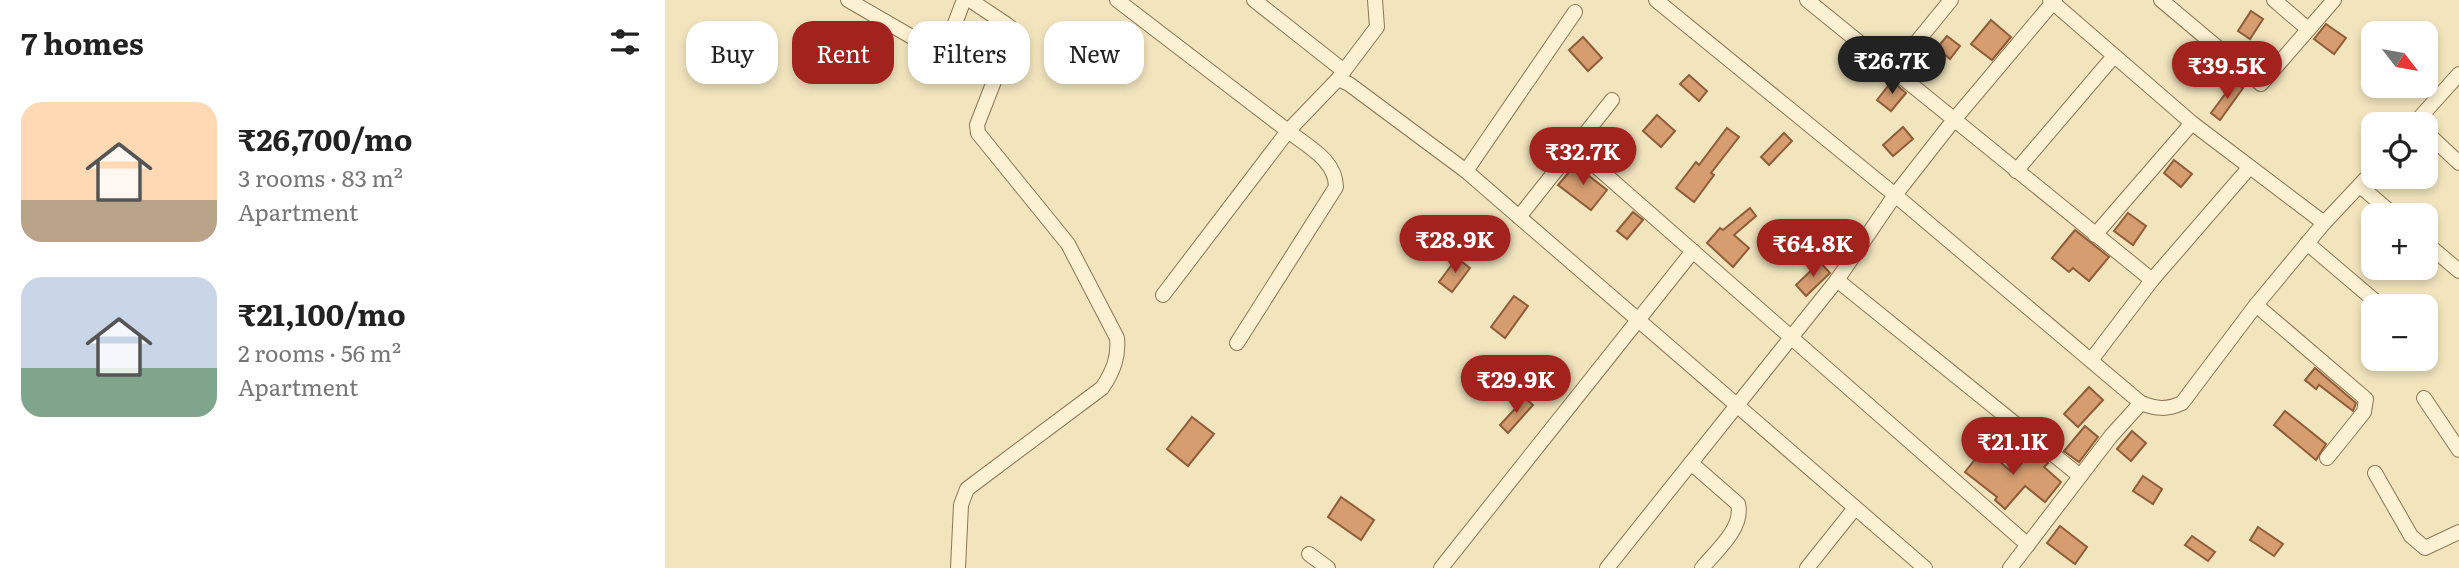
<!DOCTYPE html>
<html lang="en">
<head>
<meta charset="utf-8">
<style>
  :root { --surface:#fff; --page:#f6f6f6; --text:#222; --muted:#767676; --accent:#a2221e }
  body { margin:0; font-family:Literata,serif; background:var(--page); color:var(--text); height:100vh; display:flex; flex-direction:column; font-size:26px; white-space:nowrap }
  * { box-sizing:border-box; margin:0 }
  p { font-size:23px; color:var(--muted) }
  .icon { flex:none; width:38px; height:38px; fill:none; stroke:currentColor; stroke-width:2; stroke-linecap:round; stroke-linejoin:round }
  .map { position:relative; flex:1; overflow:hidden }
  .panel { display:flex; flex-direction:column; background:var(--surface); width:665px }
  .panel>* { flex:none }
  .hud { position:absolute; left:21px; top:21px; width:665px; height:63px; display:flex; gap:14px }
  .needle { width:46px; rotate:121deg }
  .tools { position:absolute; left:1696px; top:21px; display:grid; gap:14px }
  .tools a { display:grid; place-items:center; width:77px; height:77px; border-radius:14px; background:var(--surface); box-shadow:0 4px 10px #0003; font-size:35px }
  .price { position:absolute; translate:-50% -60px; padding:0 16px; border-radius:24px; background:var(--accent); color:#fff; font-size:23px; line-height:46px; filter:drop-shadow(0 2px 4px #0008) }
  .price::after { content:''; position:absolute; left:50%; top:42px; width:21px; height:16px; margin-left:-10px; background:inherit; clip-path:polygon(0 0,100% 0,50% 100%) }
  .price.on { background:#222; color:#fff }
  ul { padding:0; list-style:none }
  li { display:flex; align-items:center; gap:21px; height:175px; padding:0 21px }
  li span { display:grid; place-items:center; flex:none; width:196px; height:140px; border-radius:21px; color:#555 }
  li>.icon { margin-inline-start:auto }
  span .icon { width:84px; height:84px; fill:#fffc; stroke-width:1 }
  li b { font-size:30px }
  h2 { display:flex; justify-content:space-between; align-items:center; height:84px; padding:0 21px; font-size:30px }
  .tag { padding:0 24px; border-radius:21px; background:var(--surface); box-shadow:0 4px 10px #0003; font-size:24px; line-height:63px }
  .tag.on { background:var(--accent); color:#fff }
  main { display:flex; flex:1; min-height:0 }
  .map>svg:first-child { display:block }
  .building { fill:#d59d70; stroke:#8f5d38; stroke-width:2 }
  .lines { fill:none; stroke-linecap:round; stroke-linejoin:round }
  .minor-casing { stroke:#8d7555; stroke-width:16 }
  .minor { stroke:#fcf1d2; stroke-width:14 }
</style>
</head>
<body>
<main>
<section class="panel">
<h2>7 homes<svg class="icon" aria-label="filters" viewBox="0 0 24 24"><path d="M4 7h16M4 17h16"/><circle cx="9" cy="7" r="2"/><circle cx="15" cy="17" r="2"/></svg></h2>
<ul>
<li><span style="background:linear-gradient(#ffd9b3 70%,#b9a48a 0)"><svg class="icon" aria-label="home" viewBox="0 0 24 24"><path d="M3 11l9-7 9 7M6 9v11h12V9"/></svg></span><div><b>₹26,700/mo</b><p>3 rooms · 83 m²</p><p>Apartment</p></div></li>
<li><span style="background:linear-gradient(#c9d6e8 65%,#7fa58c 0)"><svg class="icon" aria-label="home" viewBox="0 0 24 24"><path d="M3 11l9-7 9 7M6 9v11h12V9"/></svg></span><div><b>₹21,100/mo</b><p>2 rooms · 56 m²</p><p>Apartment</p></div></li>
</ul>
</section>
<div class="map">
<svg width="1794" height="568" viewBox="0 0 1794 568">
  <rect width="100%" height="100%" fill="#f2e5be"/>
  <g class="building">
    <path d="M 1586,11 L 1598,19 L 1585,39 L 1573,31 Z"/>
    <path d="M 1326,20 L 1346,37 L 1327,60 L 1306,44 Z"/>
    <path d="M 1661,24 L 1681,38 L 1669,54 L 1649,39 Z"/>
    <path d="M 1282,36 L 1295,46 L 1285,59 L 1272,48 Z"/>
    <path d="M 918,37 L 937,58 L 923,71 L 904,50 Z"/>
    <path d="M 1024,75 L 1042,91 L 1034,101 L 1015,84 Z"/>
    <path d="M 1227,81 L 1241,93 L 1226,111 L 1212,100 Z"/>
    <path d="M 1569,82 L 1578,88 L 1555,120 L 1546,113 Z"/>
    <path d="M 992,115 L 1010,131 L 996,147 L 978,131 Z"/>
    <path d="M 1238,127 L 1248,139 L 1228,156 L 1218,145 Z"/>
    <path d="M 1062,128 L 1074,137 L 1046,173 L 1049,175 L 1029,202 L 1011,188 L 1031,162 L 1034,165 Z"/>
    <path d="M 1119,133 L 1127,141 L 1104,165 L 1096,157 Z"/>
    <path d="M 1509,160 L 1527,174 L 1516,187 L 1499,173 Z"/>
    <path d="M 910,165 L 942,190 L 926,210 L 893,185 Z"/>
    <path d="M 1085,208 L 1091,216 L 1069,235 L 1084,248 L 1068,267 L 1042,243 L 1055,228 L 1058,230 Z"/>
    <path d="M 968,212 L 978,220 L 962,239 L 952,231 Z"/>
    <path d="M 1463,213 L 1481,226 L 1468,245 L 1449,231 Z"/>
    <path d="M 1410,230 L 1444,257 L 1424,281 L 1408,268 L 1404,272 L 1387,258 Z"/>
    <path d="M 792,258 L 805,268 L 787,292 L 774,282 Z"/>
    <path d="M 1155,262 L 1165,273 L 1141,296 L 1131,285 Z"/>
    <path d="M 849,296 L 863,306 L 840,338 L 826,327 Z"/>
    <path d="M 1650,368 L 1691,403 L 1688,411 L 1654,385 L 1651,389 L 1640,380 Z"/>
    <path d="M 1424,387 L 1438,400 L 1413,427 L 1399,414 Z"/>
    <path d="M 860,398 L 868,405 L 843,433 L 835,425 Z"/>
    <path d="M 1620,411 L 1661,444 L 1651,460 L 1609,425 Z"/>
    <path d="M 527,417 L 549,434 L 523,466 L 502,449 Z"/>
    <path d="M 1420,426 L 1433,437 L 1414,462 L 1399,451 Z"/>
    <path d="M 1467,431 L 1481,443 L 1466,461 L 1452,449 Z"/>
    <path d="M 1319,448 L 1348,473 L 1368,451 L 1383,463 L 1379,467 L 1396,482 L 1380,502 L 1360,486 L 1340,509 L 1330,500 L 1332,497 L 1300,472 Z"/>
    <path d="M 1478,476 L 1497,489 L 1488,504 L 1468,491 Z"/>
    <path d="M 676,497 L 709,520 L 696,540 L 663,517 Z"/>
    <path d="M 1395,526 L 1422,547 L 1410,564 L 1382,543 Z"/>
    <path d="M 1593,527 L 1618,544 L 1609,556 L 1585,540 Z"/>
    <path d="M 1527,536 L 1550,552 L 1543,561 L 1520,545 Z"/>
  </g>
  <g class="lines">
    <g class="minor-casing">
      <g id="minor">
        <path d="M 183,0 L 266,48 C 286,45 292,16 299,0"/>
        <path d="M 452,0 L 623,131 L 673,79 L 684,84 L 801,171 L 1260,568"/>
        <path d="M 589,0 L 679,71"/>
        <path d="M 991,0 L 1230,195 L 1476,403 C 1491,409 1502,410 1517,403 L 1591,305 L 1659,223 L 1708,171"/>
        <path d="M 1142,0 L 1487,280"/>
        <path d="M 1385,0 L 1527,123 L 1659,223"/>
        <path d="M 1496,0 L 1596,84 L 1669,0"/>
        <path d="M 1609,0 L 1643,29"/>
        <path d="M 1228,71 L 1286,0"/>
        <path d="M 675,76 L 712,27 L 710,0"/>
        <path d="M 1749,124 L 1794,74"/>
        <path d="M 1760,131 L 1794,163"/>
        <path d="M 909,147 L 1363,545"/>
        <path d="M 801,171 L 910,12"/>
        <path d="M 1351,171 L 1449,56"/>
        <path d="M 1695,186 L 1729,215"/>
        <path d="M 854,217 L 947,100"/>
        <path d="M 1430,235 L 1527,123"/>
        <path d="M 1760,242 L 1794,271"/>
        <path d="M 1642,243 L 1716,306"/>
        <path d="M 1172,280 L 1415,476"/>
        <path d="M 498,295 L 623,131 C 642,146 671,160 671,187 L 572,343"/>
        <path d="M 1591,305 L 1701,399 L 1699,412 L 1662,458"/>
        <path d="M 1427,359 L 1487,280 L 1584,168"/>
        <path d="M 1759,398 L 1794,450"/>
        <path d="M 1026,463 L 1073,504 C 1079,528 1051,551 1037,568"/>
        <path d="M 1710,473 L 1746,536 L 1760,548 L 1794,532"/>
        <path d="M 644,554 L 663,568"/>
        <path d="M 293,568 L 296,505 L 302,489 L 437,388 C 448,372 454,357 452,338 L 403,244 L 313,133 L 312,125 L 347,35 L 346,28 L 341,24 L 305,0"/>
        <path d="M 776,568 L 1028,251"/>
        <path d="M 942,568 L 1172,280 L 1230,195 L 1288,121 L 1390,0"/>
        <path d="M 1142,568 L 1190,508"/>
        <path d="M 1345,568 L 1446,436 L 1476,403"/>
      </g>
    </g>
    <use href="#minor" class="minor"/>
  </g>
</svg>
<div class="tools">
<a><svg class="needle" viewBox="-14 -14 28 28"><path d="M0-13l5 13h-10z" fill="#e53935"/><path d="M0 13l5-13h-10z" fill="#767676"/></svg></a>
<a><svg class="icon" aria-label="locate" viewBox="0 0 24 24"><circle cx="12" cy="12" r="6"/><path d="M12 2v4M12 18v4M2 12h4M18 12h4"/></svg></a>
<a>+</a>
<a>−</a>
</div>
<b class="price on" style="left:1227px;top:96px">₹26.7K</b>
<b class="price" style="left:1562px;top:101px">₹39.5K</b>
<b class="price" style="left:918px;top:187px">₹32.7K</b>
<b class="price" style="left:790px;top:275px">₹28.9K</b>
<b class="price" style="left:1148px;top:279px">₹64.8K</b>
<b class="price" style="left:851px;top:415px">₹29.9K</b>
<b class="price" style="left:1348px;top:477px">₹21.1K</b>
<div class="hud">
<a class="tag">Buy</a>
<a class="tag on">Rent</a>
<a class="tag">Filters</a>
<a class="tag">New</a>
</div>
</div>
</main>
</body>
</html>
